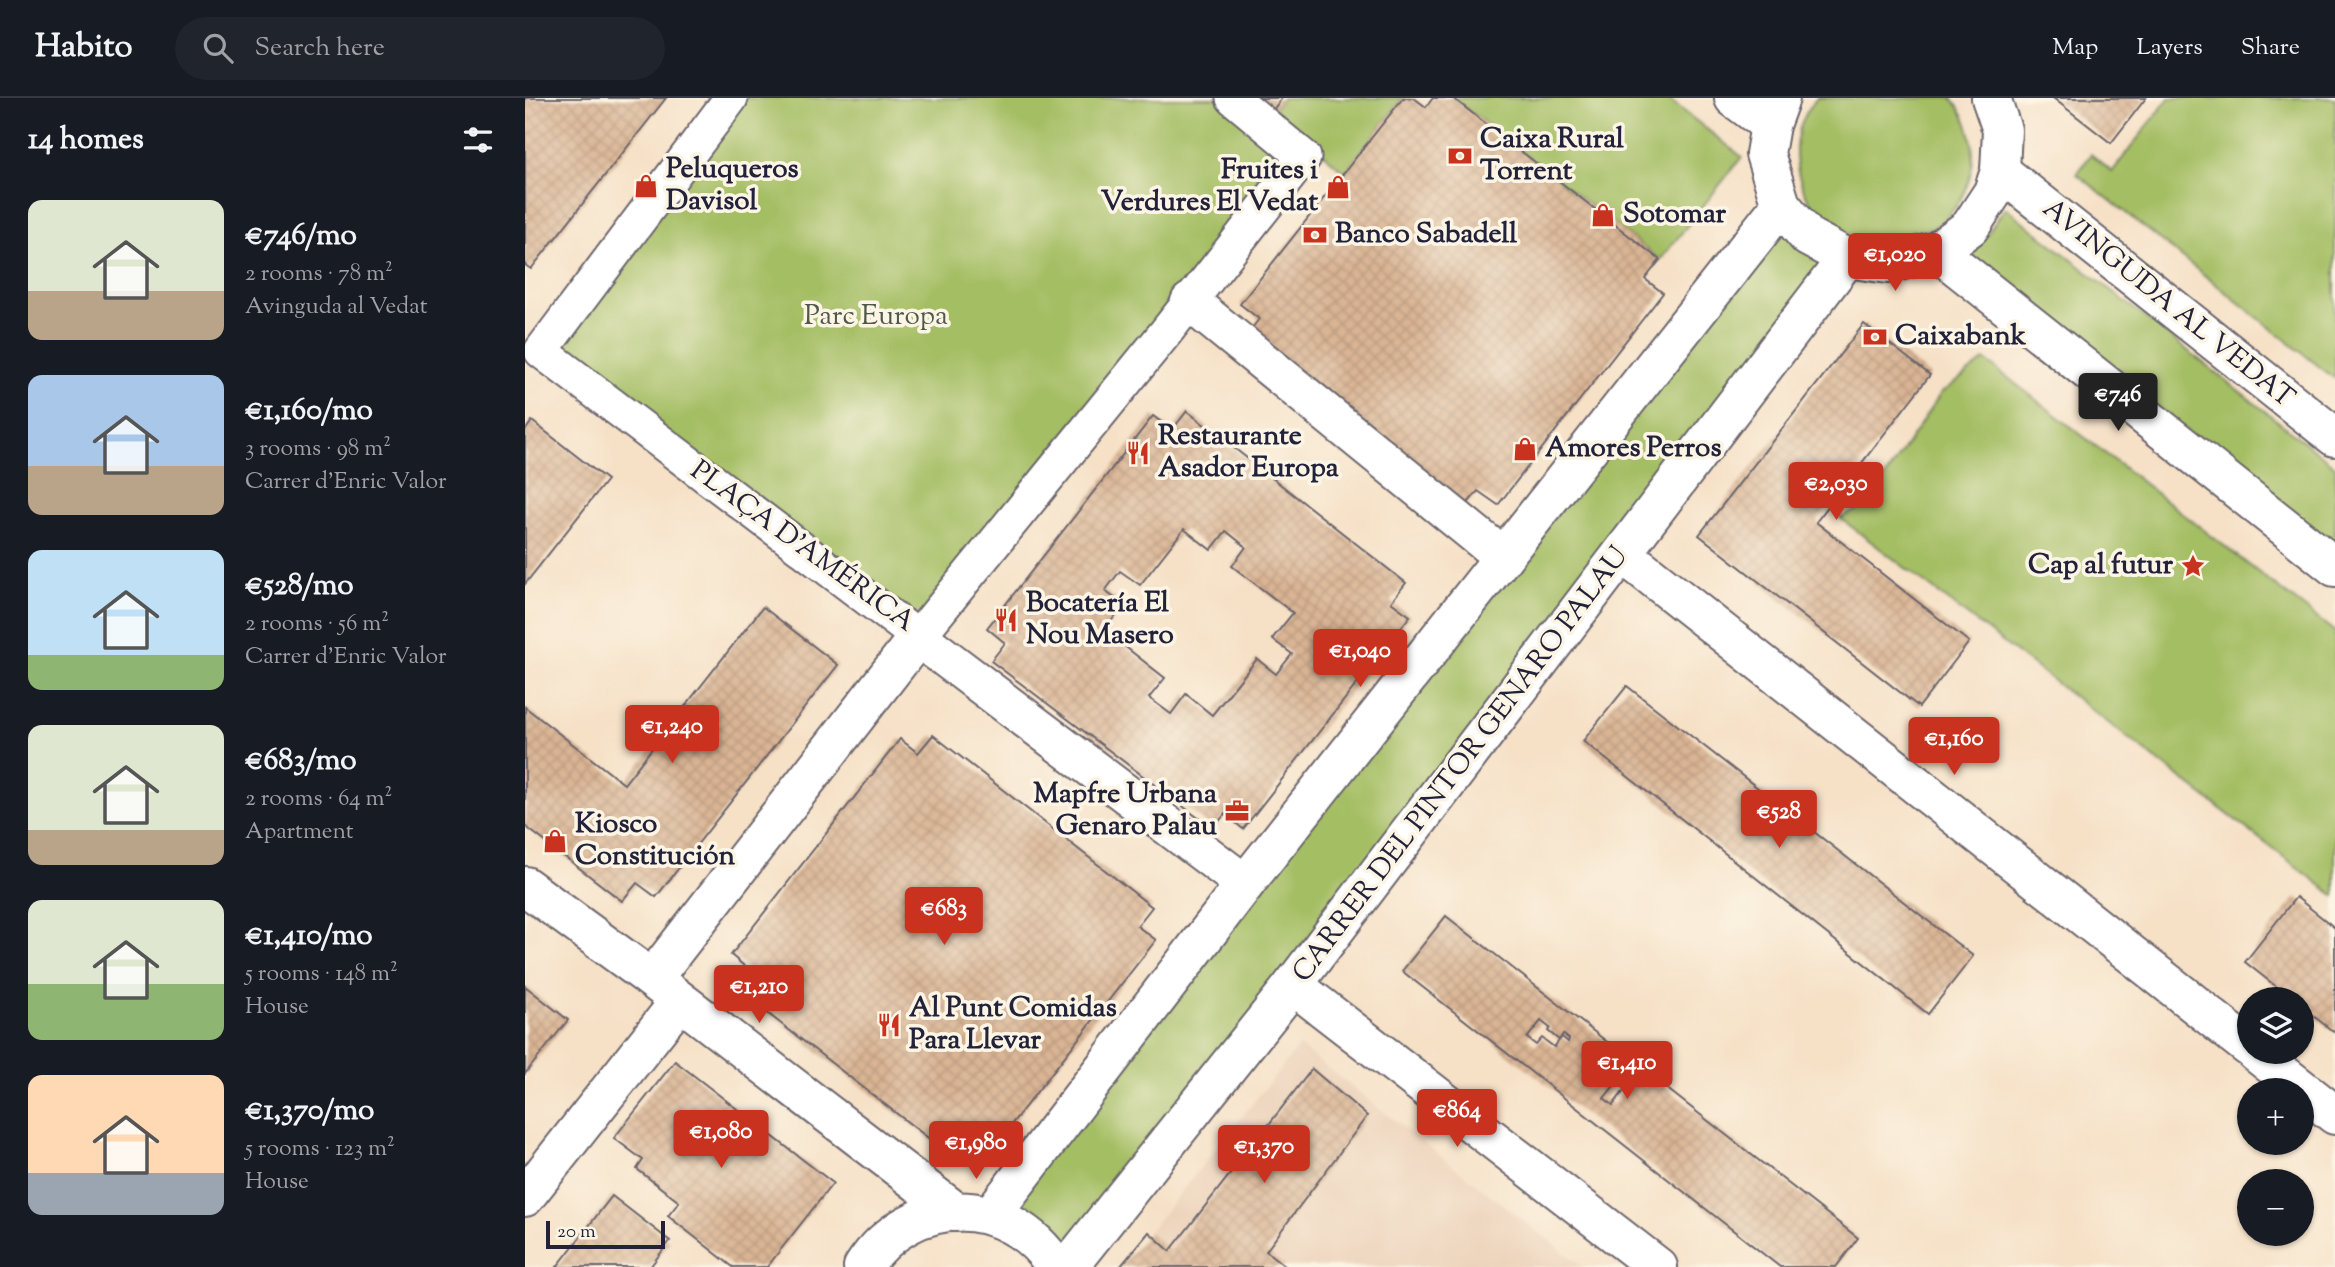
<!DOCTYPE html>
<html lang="en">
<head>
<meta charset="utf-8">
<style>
  :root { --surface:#171b24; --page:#20242c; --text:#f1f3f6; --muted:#9ea1a6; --line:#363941; --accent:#c8321e }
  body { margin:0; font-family:"Sorts Mill Goudy",serif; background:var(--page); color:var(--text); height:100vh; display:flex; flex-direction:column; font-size:26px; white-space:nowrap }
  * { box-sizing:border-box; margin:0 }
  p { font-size:23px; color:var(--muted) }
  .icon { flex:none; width:38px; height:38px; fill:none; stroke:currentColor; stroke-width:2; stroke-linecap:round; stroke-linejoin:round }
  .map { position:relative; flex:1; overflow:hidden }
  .panel { display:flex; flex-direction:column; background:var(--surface); width:525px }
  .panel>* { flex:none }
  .fabs { position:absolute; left:1712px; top:889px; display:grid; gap:14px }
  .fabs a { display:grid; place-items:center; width:77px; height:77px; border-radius:50%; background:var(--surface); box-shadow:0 2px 5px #0004; font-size:35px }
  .scale { position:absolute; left:21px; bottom:18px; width:119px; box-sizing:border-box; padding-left:7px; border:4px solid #22223b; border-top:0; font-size:19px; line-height:24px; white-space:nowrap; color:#22223b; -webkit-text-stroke:5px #fcf5e5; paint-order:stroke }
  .price { position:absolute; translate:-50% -60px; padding:0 16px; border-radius:7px; background:var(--accent); color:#fff; font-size:23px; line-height:46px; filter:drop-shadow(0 2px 4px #0008) }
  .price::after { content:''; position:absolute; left:50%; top:42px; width:21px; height:16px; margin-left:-10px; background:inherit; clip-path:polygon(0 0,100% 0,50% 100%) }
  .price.on { background:#222; color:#fff }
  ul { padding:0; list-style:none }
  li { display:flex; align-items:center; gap:21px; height:175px; padding:0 28px }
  li span { display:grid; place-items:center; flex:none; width:196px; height:140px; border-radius:14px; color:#555 }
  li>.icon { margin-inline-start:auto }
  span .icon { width:84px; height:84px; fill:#fffc; stroke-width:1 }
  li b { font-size:30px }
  h2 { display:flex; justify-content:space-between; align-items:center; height:84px; padding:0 28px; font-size:30px }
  header { display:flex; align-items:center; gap:42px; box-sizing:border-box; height:98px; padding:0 35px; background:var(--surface); border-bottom:2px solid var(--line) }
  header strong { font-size:33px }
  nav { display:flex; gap:38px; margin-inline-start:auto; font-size:24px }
  .search { width:490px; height:63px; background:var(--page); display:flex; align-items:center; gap:18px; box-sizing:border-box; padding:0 24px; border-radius:38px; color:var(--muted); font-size:26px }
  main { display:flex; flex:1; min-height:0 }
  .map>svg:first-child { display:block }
  .built { fill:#ecd1b9 }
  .green { fill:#a4be64; stroke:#637050; stroke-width:2 }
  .building { fill:url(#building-cross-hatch); fill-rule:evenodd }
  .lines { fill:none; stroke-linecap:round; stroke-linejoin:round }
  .pedestrian-casing { stroke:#6c656c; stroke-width:37 }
  .minor-casing { stroke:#6c656c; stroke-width:42 }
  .tertiary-casing { stroke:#6c656c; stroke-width:42 }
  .pedestrian { stroke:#fff; stroke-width:33 }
  .minor { stroke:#fff; stroke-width:38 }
  .tertiary { stroke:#fff; stroke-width:38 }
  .labels { text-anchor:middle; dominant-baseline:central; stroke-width:7; stroke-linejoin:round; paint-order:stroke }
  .poi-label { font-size:28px; font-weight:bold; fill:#22223b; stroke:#fcf5e5; text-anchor:start }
  .street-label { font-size:28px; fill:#22223b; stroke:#fcf5e5 }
  .park-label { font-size:28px; fill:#505949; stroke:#fcf5e5 }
</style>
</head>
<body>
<header>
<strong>Habito</strong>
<div class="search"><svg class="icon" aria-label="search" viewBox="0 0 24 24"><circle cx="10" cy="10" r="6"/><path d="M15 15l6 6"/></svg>Search here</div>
<nav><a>Map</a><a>Layers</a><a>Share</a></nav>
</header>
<main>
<section class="panel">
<h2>14 homes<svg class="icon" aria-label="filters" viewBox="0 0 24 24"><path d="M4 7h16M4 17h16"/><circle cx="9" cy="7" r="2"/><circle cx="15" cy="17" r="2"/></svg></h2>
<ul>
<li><span style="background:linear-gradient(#dfe7d0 65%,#b9a48a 0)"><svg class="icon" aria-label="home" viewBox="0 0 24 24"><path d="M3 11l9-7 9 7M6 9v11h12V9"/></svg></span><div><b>€746/mo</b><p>2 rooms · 78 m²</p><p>Avinguda al Vedat</p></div></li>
<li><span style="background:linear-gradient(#a9c7e8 65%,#b9a48a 0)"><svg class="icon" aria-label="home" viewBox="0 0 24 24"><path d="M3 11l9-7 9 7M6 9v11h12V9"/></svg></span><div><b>€1,160/mo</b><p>3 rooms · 98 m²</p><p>Carrer d'Enric Valor</p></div></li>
<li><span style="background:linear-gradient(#bfe0f5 75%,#8fb573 0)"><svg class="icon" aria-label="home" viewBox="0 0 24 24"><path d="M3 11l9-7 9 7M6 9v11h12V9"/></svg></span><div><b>€528/mo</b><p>2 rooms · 56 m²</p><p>Carrer d'Enric Valor</p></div></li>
<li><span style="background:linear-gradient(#dfe7d0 75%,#b9a48a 0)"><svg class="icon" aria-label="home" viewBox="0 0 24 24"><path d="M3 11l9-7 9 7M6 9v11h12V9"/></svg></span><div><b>€683/mo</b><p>2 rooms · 64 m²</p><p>Apartment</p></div></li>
<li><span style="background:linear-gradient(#dfe7d0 60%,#8fb573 0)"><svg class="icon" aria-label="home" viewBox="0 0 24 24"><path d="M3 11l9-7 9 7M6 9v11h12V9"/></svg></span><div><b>€1,410/mo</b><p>5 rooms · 148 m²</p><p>House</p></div></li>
<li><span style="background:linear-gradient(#ffd9b3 70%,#9aa5b1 0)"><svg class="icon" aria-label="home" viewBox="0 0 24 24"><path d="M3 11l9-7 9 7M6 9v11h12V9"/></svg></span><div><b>€1,370/mo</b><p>5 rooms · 123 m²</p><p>House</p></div></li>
</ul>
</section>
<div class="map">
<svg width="1810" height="1169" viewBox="0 0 1810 1169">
  <defs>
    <pattern id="building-cross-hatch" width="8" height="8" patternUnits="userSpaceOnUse" patternTransform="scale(1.75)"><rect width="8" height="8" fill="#dab594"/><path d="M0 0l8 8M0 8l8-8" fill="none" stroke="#bb9b80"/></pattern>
  </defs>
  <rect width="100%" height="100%" fill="#fcf5e5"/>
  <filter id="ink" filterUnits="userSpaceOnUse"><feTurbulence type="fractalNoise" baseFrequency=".0143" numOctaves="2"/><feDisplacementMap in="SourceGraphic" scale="14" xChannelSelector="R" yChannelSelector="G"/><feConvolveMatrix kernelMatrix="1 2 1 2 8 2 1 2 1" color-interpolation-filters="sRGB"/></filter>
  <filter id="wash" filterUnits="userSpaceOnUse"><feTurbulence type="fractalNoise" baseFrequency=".00686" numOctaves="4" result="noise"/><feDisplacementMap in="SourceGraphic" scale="28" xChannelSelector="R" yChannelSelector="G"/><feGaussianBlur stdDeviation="1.57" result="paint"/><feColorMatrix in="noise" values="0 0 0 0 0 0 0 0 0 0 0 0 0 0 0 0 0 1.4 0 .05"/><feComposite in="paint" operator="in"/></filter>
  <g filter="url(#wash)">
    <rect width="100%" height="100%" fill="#f6e1c7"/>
    <path class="built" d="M 774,948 L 1058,1169 L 595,1169 Z"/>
    <g class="green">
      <path d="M 219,0 L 692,0 L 762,57 L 390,525 L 33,252 Z"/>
      <path d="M 757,0 L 878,0 L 820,74 L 747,13 Z"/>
      <path d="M 928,0 L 1142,0 L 1217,59 L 1135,162 Z"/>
      <path d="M 1292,0 L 1427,0 C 1444,20 1452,50 1446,75 C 1422,170 1289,166 1272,69 C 1268,44 1275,20 1292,0 Z"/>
      <path d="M 1644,0 L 1810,0 L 1810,281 L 1552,76 L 1566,56 L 1587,74 Z"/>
      <path d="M 1256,107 L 1322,160 L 543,1169 L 466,1117 Z"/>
      <path d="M 1479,111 L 1482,111 L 1810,368 L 1810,452 L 1442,157 L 1462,136 Z"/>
      <path d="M 1460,262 L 1810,534 L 1810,798 L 1315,420 L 1341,408 L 1416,295 Z"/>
    </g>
    <g id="blocks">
      <g class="building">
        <path d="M 0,0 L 141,0 L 6,171 L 0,167 Z"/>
        <path d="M 731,0 L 757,0 L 747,13 Z"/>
        <path d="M 878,0 L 889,0 L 901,9 L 908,0 L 928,0 L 1135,162 L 1120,181 L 1138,195 L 973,407 L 953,393 L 938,411 L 720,239 L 734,221 L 715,206 Z"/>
        <path d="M 1528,0 L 1621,0 L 1586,45 Z"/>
        <path d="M 1339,226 L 1405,277 L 1291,424 L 1444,544 L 1394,609 L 1174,437 Z"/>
        <path d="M 662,313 L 881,485 L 866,504 L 885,518 L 718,731 L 700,716 L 688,731 L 466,563 L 480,545 L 462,530 L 628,318 L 647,332 ZM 659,431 L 686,452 L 701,433 L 721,449 L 707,468 L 768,515 L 747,541 L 767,556 L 751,576 L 732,561 L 687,617 L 661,596 L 646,616 L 624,600 L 640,580 L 579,532 L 599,507 L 580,493 L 595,473 L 615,487 Z"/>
        <path d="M 7,323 L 82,382 L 0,486 L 0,333 Z"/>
        <path d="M 238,509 L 313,567 L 131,799 L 112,785 L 97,803 L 0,728 L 0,609 L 99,686 Z"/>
        <path d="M 1102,588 L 1448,858 L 1403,916 L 1058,643 Z"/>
        <path d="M 408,637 L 627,809 L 612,828 L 631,842 L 463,1056 L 444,1042 L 429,1060 L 210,890 L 224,872 L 206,857 L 375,641 L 393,655 Z"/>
        <path d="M 1771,799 L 1810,830 L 1810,935 L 1776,908 L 1776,901 L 1767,901 L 1720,864 Z"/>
        <path d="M 921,818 L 1333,1140 L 1311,1169 L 1255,1169 L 877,873 ZM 1016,923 L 1025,930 L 1023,933 L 1034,942 L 1038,936 L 1044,941 L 1043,944 L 1037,939 L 1029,949 L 1017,940 L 1011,947 L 1002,940 ZM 1092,984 L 1101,990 L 1088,1007 L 1079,1000 Z"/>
        <path d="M 0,888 L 43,922 L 0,976 Z"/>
        <path d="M 150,963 L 308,1085 L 242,1169 L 208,1169 L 143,1118 L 154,1104 L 112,1071 L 118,1062 L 89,1040 Z"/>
        <path d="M 787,971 L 842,1018 L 741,1153 L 761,1169 L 595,1169 L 624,1134 L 645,1153 Z"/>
        <path d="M 87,1098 L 145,1143 L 125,1169 L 32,1169 Z"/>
      </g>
    </g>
  </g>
  <g filter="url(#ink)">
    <use href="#blocks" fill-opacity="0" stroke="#6c656c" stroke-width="2"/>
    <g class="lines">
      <g class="pedestrian-casing">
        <path id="pedestrian" d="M 206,0 L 16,253 L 393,539 L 641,234 L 779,59 L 708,0"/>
      </g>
      <g class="minor-casing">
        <g id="minor">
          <path d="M 665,204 L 978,459"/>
          <path d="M 1098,456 L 1724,949"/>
          <path d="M 0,788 L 127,881 L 431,1114"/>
          <path d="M 127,881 L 393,539 L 720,786"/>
          <path d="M 768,887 L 1133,1169"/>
          <path d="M 1730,954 L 1810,1017"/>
          <path d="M 0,1099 L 154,904"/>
        </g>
      </g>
      <g class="tertiary-casing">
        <g id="tertiary">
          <path d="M 1209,0 L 1245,27"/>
          <path d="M 1255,0 L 1245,27 L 1240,56 L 1256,107 L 1283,139 L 1322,160 L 1363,166 L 1412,153 L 1445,129 L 1468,94 L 1475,73 L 1477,32 L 1466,0"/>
          <path d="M 1475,73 L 1810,339"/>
          <path d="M 1412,153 L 1810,469"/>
          <path d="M 466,1117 L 720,786 L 1256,107"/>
          <path d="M 338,1169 C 386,1095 483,1095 531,1169"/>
          <path d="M 543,1169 L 768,887 L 1322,160"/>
        </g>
      </g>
      <use href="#pedestrian" class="pedestrian"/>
      <use href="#minor" class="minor"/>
      <use href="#tertiary" class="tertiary"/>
    </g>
  </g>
  <defs>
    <g id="bank-bare" transform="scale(1.89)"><path d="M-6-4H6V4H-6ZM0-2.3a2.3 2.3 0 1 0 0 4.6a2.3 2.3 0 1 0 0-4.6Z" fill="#c8321e" stroke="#fcf5e5" stroke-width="2.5" paint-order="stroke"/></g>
    <g id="shop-bare" transform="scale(1.89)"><path d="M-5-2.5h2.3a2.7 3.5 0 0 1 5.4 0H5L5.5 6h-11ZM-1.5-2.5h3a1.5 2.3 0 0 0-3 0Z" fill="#c8321e" stroke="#fcf5e5" stroke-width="2.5" paint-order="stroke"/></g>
    <g id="restaurant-bare" transform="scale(1.89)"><path d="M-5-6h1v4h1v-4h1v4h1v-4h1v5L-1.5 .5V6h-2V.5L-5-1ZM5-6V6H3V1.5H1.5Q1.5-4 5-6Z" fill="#c8321e" stroke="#fcf5e5" stroke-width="2.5" paint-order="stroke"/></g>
    <g id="sight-bare" transform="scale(1.89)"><path d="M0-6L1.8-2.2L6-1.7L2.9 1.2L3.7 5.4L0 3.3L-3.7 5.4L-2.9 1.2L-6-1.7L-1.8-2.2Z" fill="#c8321e" stroke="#fcf5e5" stroke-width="2.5" paint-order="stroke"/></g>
    <g id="office-bare" transform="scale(1.89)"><path d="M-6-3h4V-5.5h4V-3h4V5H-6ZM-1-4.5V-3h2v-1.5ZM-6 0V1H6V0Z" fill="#c8321e" stroke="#fcf5e5" stroke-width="2.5" paint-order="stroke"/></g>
  </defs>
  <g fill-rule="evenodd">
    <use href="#bank-bare" x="935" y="58"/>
    <use href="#shop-bare" x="121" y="88"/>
    <use href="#shop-bare" x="813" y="89"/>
    <use href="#shop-bare" x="1078" y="117"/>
    <use href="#bank-bare" x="790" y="137"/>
    <use href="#bank-bare" x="1350" y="239"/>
    <use href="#shop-bare" x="1000" y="351"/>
    <use href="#restaurant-bare" x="613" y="355"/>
    <use href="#sight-bare" x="1668" y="468"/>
    <use href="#restaurant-bare" x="481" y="522"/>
    <use href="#office-bare" x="712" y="713"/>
    <use href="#shop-bare" x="30" y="743"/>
    <use href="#restaurant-bare" x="364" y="927"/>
  </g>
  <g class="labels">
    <g class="poi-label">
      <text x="955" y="42">Caixa Rural<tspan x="955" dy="32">Torrent</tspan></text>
      <text x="141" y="72">Peluqueros<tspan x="141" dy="32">Davisol</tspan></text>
      <text x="793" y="73" text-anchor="end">Fruites i<tspan x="793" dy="32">Verdures El Vedat</tspan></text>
      <text x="1098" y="117">Sotomar</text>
      <text x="810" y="137">Banco Sabadell</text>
      <text x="1370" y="239">Caixabank</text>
      <text x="633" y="339">Restaurante<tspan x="633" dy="32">Asador Europa</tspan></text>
      <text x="1020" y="351">Amores Perros</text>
      <text x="1648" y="468" text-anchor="end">Cap al futur</text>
      <text x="501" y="506">Bocatería El<tspan x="501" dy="32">Nou Masero</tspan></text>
      <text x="692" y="697" text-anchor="end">Mapfre Urbana<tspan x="692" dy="32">Genaro Palau</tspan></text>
      <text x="50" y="727">Kiosco<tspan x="50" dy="32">Constitución</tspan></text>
      <text x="384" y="911">Al Punt Comidas<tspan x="384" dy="32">Para Llevar</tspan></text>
    </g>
    <g class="street-label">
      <text transform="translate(1643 206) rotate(39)">AVINGUDA AL VEDAT</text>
      <text transform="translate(277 449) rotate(36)">PLAÇA D'AMÉRICA</text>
      <text transform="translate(936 667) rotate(-53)">CARRER DEL PINTOR GENARO PALAU</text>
    </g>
    <g class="park-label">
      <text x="351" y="219">Parc Europa</text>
    </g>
  </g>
</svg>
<div class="fabs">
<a><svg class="icon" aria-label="layers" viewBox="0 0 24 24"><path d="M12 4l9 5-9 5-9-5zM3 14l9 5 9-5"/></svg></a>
<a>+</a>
<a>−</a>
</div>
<div class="scale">20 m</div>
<b class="price" style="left:1370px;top:195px">€1,020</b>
<b class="price on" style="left:1593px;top:335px">€746</b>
<b class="price" style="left:1311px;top:424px">€2,030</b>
<b class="price" style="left:835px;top:591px">€1,040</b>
<b class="price" style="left:147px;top:667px">€1,240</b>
<b class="price" style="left:1429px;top:679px">€1,160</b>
<b class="price" style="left:1254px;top:752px">€528</b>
<b class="price" style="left:419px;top:849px">€683</b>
<b class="price" style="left:234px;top:927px">€1,210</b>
<b class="price" style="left:1102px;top:1003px">€1,410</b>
<b class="price" style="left:932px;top:1051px">€864</b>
<b class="price" style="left:196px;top:1072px">€1,080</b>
<b class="price" style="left:451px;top:1083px">€1,980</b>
<b class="price" style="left:739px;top:1087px">€1,370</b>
</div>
</main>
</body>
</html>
